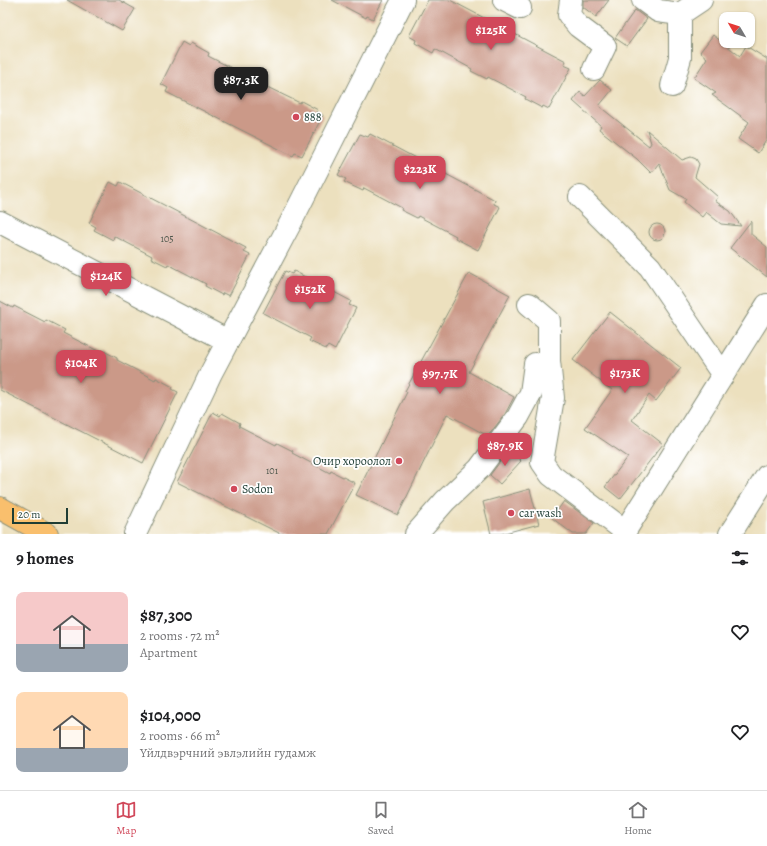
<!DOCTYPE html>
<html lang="en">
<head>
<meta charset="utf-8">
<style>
  :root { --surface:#fff; --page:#f2f2f2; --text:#202124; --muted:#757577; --line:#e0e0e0; --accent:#d1495b }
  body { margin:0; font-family:Alegreya,serif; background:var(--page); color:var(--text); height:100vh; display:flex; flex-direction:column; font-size:15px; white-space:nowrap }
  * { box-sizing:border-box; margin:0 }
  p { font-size:13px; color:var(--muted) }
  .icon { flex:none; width:22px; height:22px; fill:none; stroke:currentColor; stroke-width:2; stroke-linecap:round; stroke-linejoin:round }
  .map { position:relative; height:534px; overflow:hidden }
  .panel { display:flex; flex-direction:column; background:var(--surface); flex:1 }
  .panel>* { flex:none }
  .needle { width:26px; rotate:309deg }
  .controls { position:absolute; left:719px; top:12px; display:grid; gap:8px }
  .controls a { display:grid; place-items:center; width:36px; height:36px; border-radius:8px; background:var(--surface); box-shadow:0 1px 3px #0004; font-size:20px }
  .scale { position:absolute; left:12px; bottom:10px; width:56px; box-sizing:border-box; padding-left:4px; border:2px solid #1f3d34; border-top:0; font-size:11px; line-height:14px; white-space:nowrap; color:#1f3d34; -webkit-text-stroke:3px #fff; paint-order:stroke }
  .price { position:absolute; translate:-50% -34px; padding:0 9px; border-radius:8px; background:var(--accent); color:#fff; font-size:13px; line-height:26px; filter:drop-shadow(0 1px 2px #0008) }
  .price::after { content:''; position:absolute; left:50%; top:24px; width:12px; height:9px; margin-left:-6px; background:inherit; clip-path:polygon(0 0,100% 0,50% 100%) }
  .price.on { background:#222; color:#fff }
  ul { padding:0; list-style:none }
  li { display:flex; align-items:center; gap:12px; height:100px; padding:0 16px }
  li span { display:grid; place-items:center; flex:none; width:112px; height:80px; border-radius:8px; color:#555 }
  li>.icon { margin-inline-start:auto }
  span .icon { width:48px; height:48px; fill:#fffc; stroke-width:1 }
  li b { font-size:17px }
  h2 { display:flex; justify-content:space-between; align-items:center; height:48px; padding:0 16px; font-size:17px }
  .tab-bar { display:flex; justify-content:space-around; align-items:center; height:56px; border-top:1px solid var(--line); background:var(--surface); font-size:11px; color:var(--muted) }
  .tab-bar a { display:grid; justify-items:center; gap:2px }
  .tab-bar .on { color:var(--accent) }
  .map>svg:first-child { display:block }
  .building { fill:#cb9988 }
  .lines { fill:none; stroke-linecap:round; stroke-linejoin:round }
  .minor-casing { stroke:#868e79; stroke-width:24 }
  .major-casing { stroke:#868e79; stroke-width:24 }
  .minor { stroke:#fff; stroke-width:22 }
  .major { stroke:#f9bf6d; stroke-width:22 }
  .poi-dot { fill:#d1495b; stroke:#fff; stroke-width:1.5 }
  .labels { text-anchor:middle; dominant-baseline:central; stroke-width:3.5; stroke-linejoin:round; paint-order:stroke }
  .number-label { font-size:10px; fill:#4a5449 }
  .poi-label { font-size:12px; fill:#1f3d34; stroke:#fff; text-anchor:start }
</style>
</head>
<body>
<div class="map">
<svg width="767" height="534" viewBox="0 0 767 534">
  <rect width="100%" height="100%" fill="#fff"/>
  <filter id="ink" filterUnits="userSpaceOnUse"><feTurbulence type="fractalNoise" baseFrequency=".025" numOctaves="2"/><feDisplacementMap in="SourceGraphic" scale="8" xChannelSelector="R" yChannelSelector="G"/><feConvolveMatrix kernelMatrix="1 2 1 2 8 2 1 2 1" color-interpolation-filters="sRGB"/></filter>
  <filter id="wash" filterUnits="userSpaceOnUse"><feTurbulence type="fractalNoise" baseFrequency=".012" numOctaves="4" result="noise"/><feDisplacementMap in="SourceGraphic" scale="16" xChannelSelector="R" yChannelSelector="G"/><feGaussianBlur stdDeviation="0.9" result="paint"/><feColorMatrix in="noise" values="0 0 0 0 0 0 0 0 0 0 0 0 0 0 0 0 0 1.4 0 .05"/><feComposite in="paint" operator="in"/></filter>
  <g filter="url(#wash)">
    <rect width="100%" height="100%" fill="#ece0be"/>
    <g id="blocks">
      <g class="building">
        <path d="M 67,0 L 119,0 L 135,9 L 122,31 Z"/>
        <path d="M 332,0 L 383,0 L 373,19 L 367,16 L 366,18 Z"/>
        <path d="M 428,0 L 450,0 L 566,61 L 564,65 L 571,68 L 549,109 L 543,106 L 542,108 L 525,99 L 526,97 L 488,77 L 487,79 L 471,71 L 472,69 L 435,49 L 433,53 L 415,43 L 416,40 L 409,36 Z"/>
        <path d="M 583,0 L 609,0 L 596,17 L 583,7 Z"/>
        <path d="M 635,10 L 647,19 L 627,46 L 615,38 Z"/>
        <path d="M 713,35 L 740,56 L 746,46 L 767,59 L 767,139 L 758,153 L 738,139 L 749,122 L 712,95 L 716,93 L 694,78 L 707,58 L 700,52 Z"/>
        <path d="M 182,42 L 189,46 L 191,43 L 209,53 L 208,56 L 245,75 L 246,73 L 262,81 L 261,84 L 300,103 L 301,101 L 318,110 L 316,112 L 323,115 L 302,156 L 295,153 L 293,156 L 166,92 L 168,88 L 161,84 Z"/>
        <path d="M 600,80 L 612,90 L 599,106 L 649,146 L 651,143 L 647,130 L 682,160 L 691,157 L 696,159 L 699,164 L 695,177 L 718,197 L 715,201 L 730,211 L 741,226 L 721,224 L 706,212 L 702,217 L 684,202 L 686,199 L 670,190 L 659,163 L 651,173 L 637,159 L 599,129 L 601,126 L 573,101 L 580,92 L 585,96 Z"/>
        <path d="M 360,134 L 368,137 L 370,134 L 495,200 L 494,204 L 500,207 L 478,250 L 455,238 L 456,236 L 418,216 L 417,218 L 401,210 L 402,208 L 364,188 L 363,191 L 344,182 L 346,179 L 338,175 Z"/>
        <path d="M 110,182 L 118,186 L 120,182 L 246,248 L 244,252 L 250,255 L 229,296 L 223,293 L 222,295 L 205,286 L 206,284 L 168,264 L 167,266 L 151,258 L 152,256 L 114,236 L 113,240 L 94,230 L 96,227 L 89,223 Z"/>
        <path d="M 751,221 L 751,234 L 767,247 L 767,277 L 730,248 Z"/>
        <circle cx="657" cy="232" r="8"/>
        <path d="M 285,271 L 292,274 L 294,271 L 351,301 L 349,305 L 356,308 L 335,350 L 328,346 L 326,349 L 309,341 L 311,338 L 263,313 Z"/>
        <path d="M 469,273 L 510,295 L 469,372 L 514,397 L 505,414 L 488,436 L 447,414 L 398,515 L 356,495 L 407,392 L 405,391 Z"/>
        <path d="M 0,301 L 13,308 L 14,306 L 45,322 L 46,320 L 65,330 L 63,333 L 100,352 L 102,350 L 117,358 L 117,360 L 155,380 L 156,378 L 173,387 L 172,389 L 178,392 L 143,463 L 0,390 Z"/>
        <path d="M 610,312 L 681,368 L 656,401 L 649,395 L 632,420 L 663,444 L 620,499 L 605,487 L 628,457 L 585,428 L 612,390 L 573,360 Z"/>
        <path d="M 213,412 L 220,416 L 222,413 L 240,423 L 239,426 L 276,445 L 277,443 L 293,451 L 292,453 L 330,473 L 331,471 L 355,483 L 328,534 L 281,534 L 177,482 Z"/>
        <path d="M 509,450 L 521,461 L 500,484 L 490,475 Z"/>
        <path d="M 530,489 L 539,524 L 501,534 L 491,534 L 483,502 Z"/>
        <path d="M 564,501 L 594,523 L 586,534 L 573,534 L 552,518 Z"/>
      </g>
    </g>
  </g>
  <g filter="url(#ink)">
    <use href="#blocks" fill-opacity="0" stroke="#868e79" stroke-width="1"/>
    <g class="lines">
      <g class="minor-casing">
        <g id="minor">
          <path d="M 504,0 L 520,8"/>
          <path d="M 571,0 L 569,15 L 578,26 L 605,46 L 594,69"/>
          <path d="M 643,0 L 658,11 L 680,14 L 701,0"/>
          <path d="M 672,86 L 680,58 L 680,14"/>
          <path d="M 580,197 L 650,267 L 723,375"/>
          <path d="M 0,222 L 228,341"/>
          <path d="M 529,304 L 549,321 L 549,361 L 553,398 L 542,462 L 551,475 L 625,531"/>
          <path d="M 135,534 L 211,373 L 291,222 L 403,0"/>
          <path d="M 416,534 L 445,501 L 479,469 L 518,417 L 531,393 L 535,364"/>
          <path d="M 625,534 L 625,531 L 767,305"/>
          <path d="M 730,534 L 767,476"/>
        </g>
      </g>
      <g class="major-casing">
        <path id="major" d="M 0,508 L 47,534"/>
      </g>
      <use href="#minor" class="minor"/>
      <use href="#major" class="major"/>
    </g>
  </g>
  <g class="poi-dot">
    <circle cx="296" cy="117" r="4"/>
    <circle cx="399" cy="461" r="4"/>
    <circle cx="234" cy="489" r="4"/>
    <circle cx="511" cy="513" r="4"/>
  </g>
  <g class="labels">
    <g class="number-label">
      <text x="167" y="238">105</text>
      <text x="272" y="470">101</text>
    </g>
    <g class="poi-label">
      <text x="304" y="117">888</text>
      <text x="391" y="461" text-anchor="end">Очир хороолол</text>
      <text x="242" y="489">Sodon</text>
      <text x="519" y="513">car wash</text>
    </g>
  </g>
</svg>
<div class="controls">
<a><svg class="needle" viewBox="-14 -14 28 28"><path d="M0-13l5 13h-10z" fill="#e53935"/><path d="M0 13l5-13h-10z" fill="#757577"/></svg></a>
</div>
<div class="scale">20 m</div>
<b class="price" style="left:491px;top:51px">$125K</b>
<b class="price on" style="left:241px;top:101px">$87.3K</b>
<b class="price" style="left:420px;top:190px">$223K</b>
<b class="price" style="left:106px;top:297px">$124K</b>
<b class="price" style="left:310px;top:310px">$152K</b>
<b class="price" style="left:81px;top:384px">$104K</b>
<b class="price" style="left:625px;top:394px">$173K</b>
<b class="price" style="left:440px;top:395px">$97.7K</b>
<b class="price" style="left:505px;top:467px">$87.9K</b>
</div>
<section class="panel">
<h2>9 homes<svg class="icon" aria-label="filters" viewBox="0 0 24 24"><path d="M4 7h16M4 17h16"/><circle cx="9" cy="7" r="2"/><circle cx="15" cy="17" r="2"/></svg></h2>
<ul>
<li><span style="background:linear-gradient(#f6c9c9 65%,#9aa5b1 0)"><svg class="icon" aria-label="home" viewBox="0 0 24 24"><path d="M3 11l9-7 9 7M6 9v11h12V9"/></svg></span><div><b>$87,300</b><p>2 rooms · 72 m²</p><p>Apartment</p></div><svg class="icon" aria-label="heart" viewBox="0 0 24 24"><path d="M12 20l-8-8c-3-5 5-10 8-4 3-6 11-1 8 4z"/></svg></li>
<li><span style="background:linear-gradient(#ffd9b3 70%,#9aa5b1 0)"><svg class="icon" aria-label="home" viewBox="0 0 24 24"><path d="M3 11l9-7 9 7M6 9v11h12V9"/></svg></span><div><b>$104,000</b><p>2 rooms · 66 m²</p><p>Үйлдвэрчний эвлэлийн гудамж</p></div><svg class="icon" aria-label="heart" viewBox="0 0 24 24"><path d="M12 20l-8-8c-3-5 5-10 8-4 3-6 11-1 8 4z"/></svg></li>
</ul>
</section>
<nav class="tab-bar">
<a class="on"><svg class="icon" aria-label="map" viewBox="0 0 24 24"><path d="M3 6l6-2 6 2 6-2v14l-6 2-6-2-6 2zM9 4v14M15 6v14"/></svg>Map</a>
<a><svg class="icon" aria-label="saved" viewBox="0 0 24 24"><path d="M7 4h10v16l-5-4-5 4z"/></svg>Saved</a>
<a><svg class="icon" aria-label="home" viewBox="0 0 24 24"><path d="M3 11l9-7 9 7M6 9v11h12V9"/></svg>Home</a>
</nav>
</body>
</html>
